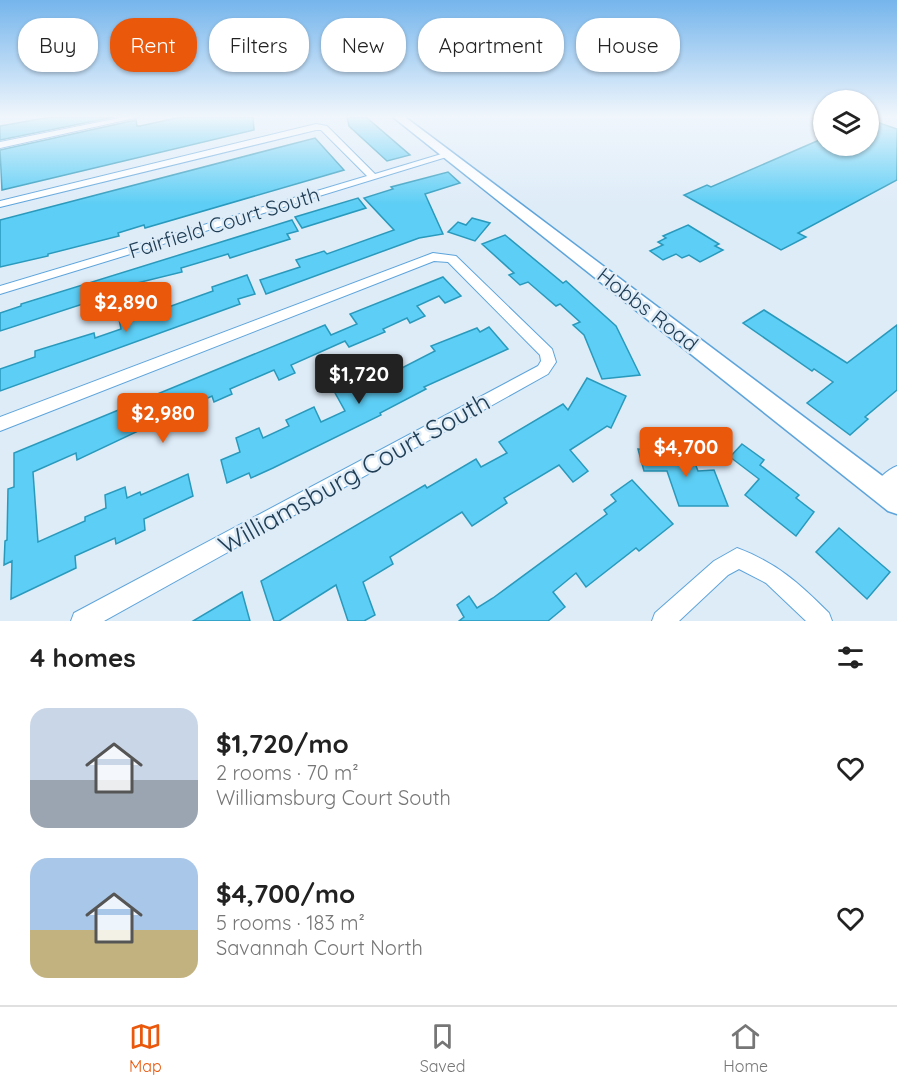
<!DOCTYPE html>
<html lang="en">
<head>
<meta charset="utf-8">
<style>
  :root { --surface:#fff; --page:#f2f2f2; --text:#222; --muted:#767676; --line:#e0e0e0; --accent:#ea580c }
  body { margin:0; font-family:Quicksand,sans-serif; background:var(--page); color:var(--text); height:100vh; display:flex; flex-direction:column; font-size:22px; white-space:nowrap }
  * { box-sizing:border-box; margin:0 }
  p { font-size:20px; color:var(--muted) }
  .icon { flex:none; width:33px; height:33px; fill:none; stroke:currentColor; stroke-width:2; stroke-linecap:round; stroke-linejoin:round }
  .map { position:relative; height:621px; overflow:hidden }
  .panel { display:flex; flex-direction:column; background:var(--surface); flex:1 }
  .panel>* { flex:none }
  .hud { position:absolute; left:18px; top:18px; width:861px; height:54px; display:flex; gap:12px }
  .tools { position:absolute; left:813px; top:90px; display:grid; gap:12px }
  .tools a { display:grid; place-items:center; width:66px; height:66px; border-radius:50%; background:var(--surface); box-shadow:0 2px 4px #0004; font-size:30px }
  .price { position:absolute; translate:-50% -51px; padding:0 14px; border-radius:6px; background:var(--accent); color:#fff; font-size:20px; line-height:39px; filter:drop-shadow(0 2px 3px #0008) }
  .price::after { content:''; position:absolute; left:50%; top:36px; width:18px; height:14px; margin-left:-9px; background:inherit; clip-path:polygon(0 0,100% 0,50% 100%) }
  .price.selected { background:#222; color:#fff }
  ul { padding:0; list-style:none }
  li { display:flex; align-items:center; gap:18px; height:150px; padding:0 30px }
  li span { display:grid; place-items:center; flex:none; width:168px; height:120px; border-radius:18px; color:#555 }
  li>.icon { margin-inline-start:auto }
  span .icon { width:72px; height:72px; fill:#fffc; stroke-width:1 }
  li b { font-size:26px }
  h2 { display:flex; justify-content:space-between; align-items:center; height:72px; padding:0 30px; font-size:26px }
  .tag { padding:0 21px; border-radius:24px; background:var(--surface); box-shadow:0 2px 4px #0004; font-size:21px; line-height:54px }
  .tag.selected { background:var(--accent); color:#fff }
  .tab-bar { display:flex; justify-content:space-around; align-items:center; height:84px; border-top:2px solid var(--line); background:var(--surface); font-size:16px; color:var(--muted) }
  .tab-bar a { display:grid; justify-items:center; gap:3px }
  .tab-bar .selected { color:var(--accent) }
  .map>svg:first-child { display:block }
  .building { fill:#5dcef5; stroke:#2999bc; stroke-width:1.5 }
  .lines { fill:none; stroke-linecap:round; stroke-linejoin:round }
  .street-casing { stroke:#5da4db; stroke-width:2 }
  .secondary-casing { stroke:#5da4db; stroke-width:3 }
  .street { fill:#fff; fill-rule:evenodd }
  .secondary { fill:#fff; fill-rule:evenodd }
  .labels { text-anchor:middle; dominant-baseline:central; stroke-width:5; stroke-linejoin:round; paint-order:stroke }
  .street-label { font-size:21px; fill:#203e55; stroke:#deecf8 }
  .near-street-label { font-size:26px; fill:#203e55; stroke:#deecf8 }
</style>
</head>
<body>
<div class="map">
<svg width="897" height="621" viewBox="0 0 897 621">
  <rect width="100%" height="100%" fill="#deecf8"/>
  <g class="building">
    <path d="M 51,117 L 114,117 L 0,140 L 0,126 Z"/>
    <path d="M 181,117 L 253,117 L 254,130 L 2,190 L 0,150 L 136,120 L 137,126 L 140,126 Z"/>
    <path d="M 347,117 L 366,117 L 410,155 L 387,161 L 349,126 Z"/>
    <path d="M 868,119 L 897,129 L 897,180 L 798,233 L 806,237 L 781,250 L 684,195 L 707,185 L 711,187 L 824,138 L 824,146 L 868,146 Z"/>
    <path d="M 315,138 L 344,170 L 145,228 L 144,225 L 118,233 L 119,236 L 48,254 L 48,256 L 0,267 L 0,220 Z"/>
    <path d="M 448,172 L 460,183 L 425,194 L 443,234 L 419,238 L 266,294 L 260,280 L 300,267 L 296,260 L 324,251 L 327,254 L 394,230 L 364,198 L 393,189 L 391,187 Z"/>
    <path d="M 358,198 L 366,208 L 302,228 L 295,217 Z"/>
    <path d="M 472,218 L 490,223 L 475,241 L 448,232 L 458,222 L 466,225 Z"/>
    <path d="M 292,220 L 298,231 L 287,234 L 290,239 L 230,258 L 228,254 L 181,268 L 182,272 L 137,283 L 138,286 L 0,331 L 0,313 L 21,306 L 21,304 Z"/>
    <path d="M 688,225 L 719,244 L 715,246 L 723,250 L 700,262 L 689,255 L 682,258 L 676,254 L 663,260 L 650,251 L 663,245 L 658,242 L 666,238 L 663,236 Z"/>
    <path d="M 505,235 L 563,283 L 566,281 L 616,326 L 640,375 L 602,379 L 584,335 L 573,325 L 580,322 L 560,304 L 556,306 L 528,282 L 520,285 L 509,275 L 514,273 L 482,244 Z"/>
    <path d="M 247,275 L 255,294 L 238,299 L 240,304 L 0,391 L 0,369 L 35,357 L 35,351 L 94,333 L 95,338 L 121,329 L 119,319 L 147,309 L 149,314 L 213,291 L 212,287 Z"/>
    <path d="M 443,277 L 461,296 L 445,303 L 439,296 L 417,306 L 425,316 L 410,323 L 407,318 L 383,329 L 385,332 L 349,347 L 345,341 L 291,365 L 295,373 L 279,380 L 274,370 L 230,389 L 232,394 L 214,402 L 212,396 L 77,460 L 76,453 L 33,472 L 38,542 L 85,521 L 85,517 L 106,508 L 105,495 L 125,487 L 127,498 L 140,492 L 141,495 L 188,474 L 193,496 L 144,519 L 145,530 L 116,544 L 115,538 L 75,556 L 76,568 L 11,599 L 12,561 L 4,565 L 5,541 L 7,540 L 8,489 L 14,487 L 14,453 L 325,325 L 331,335 L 357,324 L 350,314 Z"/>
    <path d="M 764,310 L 847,363 L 897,325 L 897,390 L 865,417 L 868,419 L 850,435 L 807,403 L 833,382 L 814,369 L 812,371 L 743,323 Z"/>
    <path d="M 489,327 L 508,349 L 424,387 L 426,389 L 380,413 L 381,415 L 273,468 L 251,478 L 249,473 L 227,483 L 221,460 L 240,452 L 236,438 L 259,428 L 263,438 L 289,426 L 286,420 L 314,407 L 321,422 L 345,411 L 334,391 L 361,379 L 365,387 L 435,351 L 431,346 L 477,328 L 480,332 Z"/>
    <path d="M 587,378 L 626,396 L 611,428 L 607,426 L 570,450 L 588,471 L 573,482 L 559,465 L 504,498 L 507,503 L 472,526 L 462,512 L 390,557 L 393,564 L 363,582 L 375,615 L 364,621 L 348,621 L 336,585 L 279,621 L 274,621 L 261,581 L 425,485 L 427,488 L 476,459 L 481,467 L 507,453 L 499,442 L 563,404 L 568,410 Z"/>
    <path d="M 742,444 L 764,460 L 760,465 L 799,495 L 796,498 L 814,512 L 796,536 L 745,495 L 759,479 L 730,457 Z"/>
    <path d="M 638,449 L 691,453 L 698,471 L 714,470 L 728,506 L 679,506 L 667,471 L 644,471 Z"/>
    <path d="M 632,480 L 673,524 L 639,551 L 636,548 L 586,587 L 576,573 L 553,592 L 565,607 L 548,621 L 459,621 L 464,617 L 457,605 L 469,596 L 477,608 L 493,598 L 607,514 L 604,510 L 616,501 L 611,495 Z"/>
    <path d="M 839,528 L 890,572 L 867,599 L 816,552 Z"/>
    <path d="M 242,592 L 250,621 L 193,621 Z"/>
  </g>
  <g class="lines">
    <g class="street-casing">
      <g id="street">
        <path d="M 124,117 L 139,117 L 0,148 L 0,142 Z"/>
        <path d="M 316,124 L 327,126 L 375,174 L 448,152 L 453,155 L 0,294 L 0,286 L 367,176 L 321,130 L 316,130 L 0,207 L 0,201 Z"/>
        <path d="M 433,253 L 456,256 L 552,349 L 556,362 L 548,374 L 104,621 L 71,621 L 74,613 L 538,366 L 541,361 L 540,355 L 448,262 L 434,261 L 0,431 L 0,417 Z"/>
        <path d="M 897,466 L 897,487 L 888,496 L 881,499 L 874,496 L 872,490 C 876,480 887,470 897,466 Z"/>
        <path d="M 737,548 C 777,563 799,583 829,613 L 832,621 L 806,621 L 766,583 L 739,569 L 728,575 L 679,621 L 652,621 L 655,613 L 714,561 Z"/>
      </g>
    </g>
    <g class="secondary-casing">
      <path id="secondary" d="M 393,117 L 405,117 L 897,487 L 897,514 L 888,511 Z"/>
    </g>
    <use href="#street" class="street"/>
    <use href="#secondary" class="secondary"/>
  </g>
  <linearGradient id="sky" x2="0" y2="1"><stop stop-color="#75b5ec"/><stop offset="0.57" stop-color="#f0f6fc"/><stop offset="1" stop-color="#f0f6fc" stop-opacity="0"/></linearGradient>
  <rect width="897" height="204" fill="url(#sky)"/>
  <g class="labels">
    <g class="street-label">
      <text transform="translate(224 222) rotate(-17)">Fairfield Court South</text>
      <text transform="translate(648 309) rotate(38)">Hobbs Road</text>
    </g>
    <g class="near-street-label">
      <text transform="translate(354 473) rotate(-29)">Williamsburg Court South</text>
    </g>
  </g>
</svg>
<div class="tools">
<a><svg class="icon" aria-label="layers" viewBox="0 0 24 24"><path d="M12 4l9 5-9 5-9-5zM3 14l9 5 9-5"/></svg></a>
</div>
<b class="price" style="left:126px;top:333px">$2,890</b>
<b class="price selected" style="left:359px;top:405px">$1,720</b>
<b class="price" style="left:163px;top:444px">$2,980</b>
<b class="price" style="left:686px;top:478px">$4,700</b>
<div class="hud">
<a class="tag">Buy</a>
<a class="tag selected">Rent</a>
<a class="tag">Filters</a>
<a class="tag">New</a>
<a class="tag">Apartment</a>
<a class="tag">House</a>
</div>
</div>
<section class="panel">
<h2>4 homes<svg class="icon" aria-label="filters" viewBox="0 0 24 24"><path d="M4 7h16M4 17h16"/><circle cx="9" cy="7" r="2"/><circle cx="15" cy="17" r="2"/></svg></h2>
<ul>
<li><span style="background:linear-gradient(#c9d6e8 60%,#9aa5b1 0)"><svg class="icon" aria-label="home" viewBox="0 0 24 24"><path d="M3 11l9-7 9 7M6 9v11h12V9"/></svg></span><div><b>$1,720/mo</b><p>2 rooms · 70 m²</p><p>Williamsburg Court South</p></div><svg class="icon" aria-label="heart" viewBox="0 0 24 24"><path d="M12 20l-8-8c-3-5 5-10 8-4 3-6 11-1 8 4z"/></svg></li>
<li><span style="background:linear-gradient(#a9c7e8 60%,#c2b280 0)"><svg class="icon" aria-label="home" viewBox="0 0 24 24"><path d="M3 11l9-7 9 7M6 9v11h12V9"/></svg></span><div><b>$4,700/mo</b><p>5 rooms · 183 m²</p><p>Savannah Court North</p></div><svg class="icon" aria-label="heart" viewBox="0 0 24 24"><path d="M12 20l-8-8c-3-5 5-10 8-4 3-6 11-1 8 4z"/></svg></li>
</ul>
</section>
<nav class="tab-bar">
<a class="selected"><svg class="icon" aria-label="map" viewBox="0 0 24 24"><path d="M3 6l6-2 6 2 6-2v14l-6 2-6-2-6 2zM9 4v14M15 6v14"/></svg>Map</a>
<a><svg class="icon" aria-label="saved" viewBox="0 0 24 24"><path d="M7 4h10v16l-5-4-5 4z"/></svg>Saved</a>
<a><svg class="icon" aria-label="home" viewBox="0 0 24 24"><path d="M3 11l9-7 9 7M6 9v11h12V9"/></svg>Home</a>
</nav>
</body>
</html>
